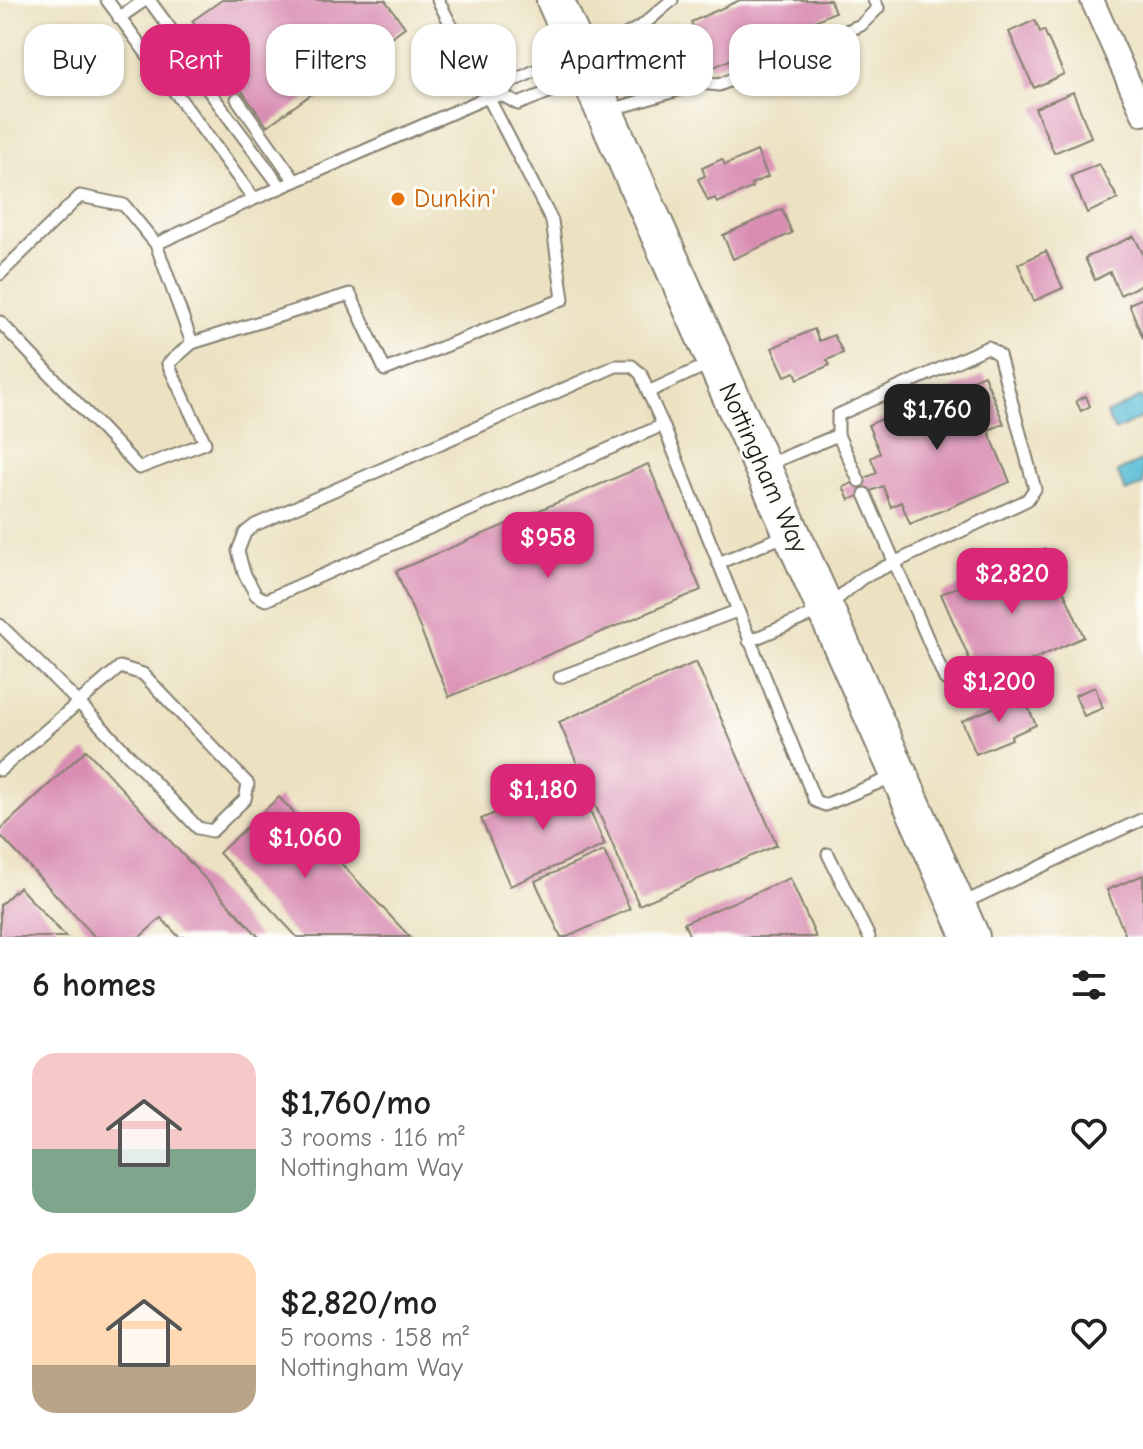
<!DOCTYPE html>
<html lang="en">
<head>
<meta charset="utf-8">
<style>
  :root { --surface:#fff; --page:#f6f6f6; --text:#222; --muted:#767676; --accent:#db2777 }
  body { margin:0; font-family:"Comic Neue",sans-serif; background:var(--page); color:var(--text); height:100vh; display:flex; flex-direction:column; font-size:30px; white-space:nowrap }
  * { box-sizing:border-box; margin:0 }
  p { font-size:26px; color:var(--muted) }
  .icon { flex:none; width:44px; height:44px; fill:none; stroke:currentColor; stroke-width:2; stroke-linecap:round; stroke-linejoin:round }
  .map { position:relative; height:937px; overflow:hidden }
  .panel { display:flex; flex-direction:column; background:var(--surface); flex:1 }
  .panel>* { flex:none }
  .top-card { position:absolute; left:24px; top:24px; width:1096px; height:72px; display:flex; gap:16px }
  .price { position:absolute; translate:-50% -68px; padding:0 18px; border-radius:16px; background:var(--accent); color:#fff; font-size:26px; line-height:52px; filter:drop-shadow(0 2px 4px #0008) }
  .price::after { content:''; position:absolute; left:50%; top:48px; width:24px; height:18px; margin-left:-12px; background:inherit; clip-path:polygon(0 0,100% 0,50% 100%) }
  .price.active { background:#222; color:#fff }
  ul { padding:0; list-style:none }
  li { display:flex; align-items:center; gap:24px; height:200px; padding:0 32px }
  li span { display:grid; place-items:center; flex:none; width:224px; height:160px; border-radius:24px; color:#555 }
  li>.icon { margin-inline-start:auto }
  span .icon { width:96px; height:96px; fill:#fffc; stroke-width:1 }
  li b { font-size:34px }
  h2 { display:flex; justify-content:space-between; align-items:center; height:96px; padding:0 32px; font-size:34px }
  .pill { padding:0 28px; border-radius:24px; background:var(--surface); box-shadow:0 2px 6px #0004; font-size:28px; line-height:72px }
  .pill.active { background:var(--accent); color:#fff }
  .map>svg:first-child { display:block }
  .water { fill:#57bcd5; stroke:#3a6c78; stroke-width:2 }
  .building { fill:#d98db3 }
  .lines { fill:none; stroke-linecap:round; stroke-linejoin:round }
  .service-casing { stroke:#847f6f; stroke-width:15 }
  .minor-casing { stroke:#847f6f; stroke-width:26 }
  .primary-casing { stroke:#847f6f; stroke-width:40 }
  .service { stroke:#fff; stroke-width:11 }
  .minor { stroke:#fff; stroke-width:22 }
  .primary { stroke:#fff; stroke-width:36 }
  .food-dot { fill:#e8710a; stroke:#fdfcf7; stroke-width:3 }
  .labels { text-anchor:middle; dominant-baseline:central; stroke-width:6; stroke-linejoin:round; paint-order:stroke }
  .food-label { font-size:26px; fill:#c56008; stroke:#fdfcf7; text-anchor:start }
  .street-label { font-size:26px; fill:#1c1c1c; stroke:#fdfcf7 }
</style>
</head>
<body>
<div class="map">
<svg width="1143" height="937" viewBox="0 0 1143 937">
  <rect width="100%" height="100%" fill="#fdfcf7"/>
  <filter id="ink" filterUnits="userSpaceOnUse"><feTurbulence type="fractalNoise" baseFrequency=".0125" numOctaves="2"/><feDisplacementMap in="SourceGraphic" scale="16" xChannelSelector="R" yChannelSelector="G"/><feConvolveMatrix kernelMatrix="1 2 1 2 8 2 1 2 1" color-interpolation-filters="sRGB"/></filter>
  <filter id="wash" filterUnits="userSpaceOnUse"><feTurbulence type="fractalNoise" baseFrequency=".006" numOctaves="4" result="noise"/><feDisplacementMap in="SourceGraphic" scale="32" xChannelSelector="R" yChannelSelector="G"/><feGaussianBlur stdDeviation="1.8" result="paint"/><feColorMatrix in="noise" values="0 0 0 0 0 0 0 0 0 0 0 0 0 0 0 0 0 1.4 0 .05"/><feComposite in="paint" operator="in"/></filter>
  <g filter="url(#wash)">
    <rect width="100%" height="100%" fill="#ece2c2"/>
    <g class="water">
      <path d="M 1141,397 L 1143,402 L 1143,417 L 1115,431 L 1106,414 Z"/>
      <path d="M 1143,460 L 1143,485 L 1126,492 L 1117,472 Z"/>
    </g>
    <g id="blocks">
      <g class="building">
        <path d="M 222,0 L 385,0 L 405,27 L 267,126 L 192,21 Z"/>
        <path d="M 740,0 L 830,0 L 835,12 L 712,68 L 691,22 Z"/>
        <path d="M 1035,20 L 1040,32 L 1044,30 L 1064,74 L 1034,88 L 1009,32 Z"/>
        <path d="M 1073,92 L 1091,137 L 1054,153 L 1035,108 Z"/>
        <path d="M 757,151 L 768,177 L 751,184 L 752,188 L 717,203 L 715,198 L 708,201 L 698,179 L 705,176 L 702,168 L 722,159 L 725,165 Z"/>
        <path d="M 1099,164 L 1118,199 L 1087,213 L 1071,176 Z"/>
        <path d="M 782,209 L 792,233 L 733,259 L 723,235 Z"/>
        <path d="M 1134,236 L 1143,254 L 1143,284 L 1120,295 L 1110,272 L 1095,280 L 1085,258 Z"/>
        <path d="M 1046,251 L 1063,288 L 1034,301 L 1018,264 Z"/>
        <path d="M 1143,298 L 1143,338 L 1129,304 Z"/>
        <path d="M 814,329 L 819,341 L 834,335 L 843,353 L 827,360 L 830,365 L 798,379 L 795,372 L 785,376 L 772,348 Z"/>
        <path d="M 984,375 L 1004,424 L 988,430 L 1010,482 L 910,524 L 901,502 L 891,507 L 883,486 L 849,500 L 843,487 L 877,473 L 871,458 L 880,453 L 868,425 Z"/>
        <path d="M 1086,396 L 1090,406 L 1081,411 L 1076,401 Z"/>
        <path d="M 648,464 L 701,590 L 449,697 L 396,571 Z"/>
        <path d="M 1045,549 L 1084,637 L 980,683 L 941,594 Z"/>
        <path d="M 696,662 L 777,845 L 639,905 L 559,722 Z"/>
        <path d="M 1095,687 L 1103,708 L 1084,716 L 1075,695 Z"/>
        <path d="M 1023,695 L 1036,725 L 1011,736 L 1012,739 L 976,754 L 962,721 Z"/>
        <path d="M 86,750 L 259,937 L 179,937 L 161,918 L 140,937 L 95,937 L 0,835 L 0,830 Z"/>
        <path d="M 576,778 L 605,845 L 510,886 L 481,819 Z"/>
        <path d="M 279,797 L 410,937 L 297,937 L 219,853 Z"/>
        <path d="M 604,851 L 630,909 L 567,937 L 561,937 L 535,881 Z"/>
        <path d="M 1143,875 L 1143,937 L 1126,937 L 1107,890 Z"/>
        <path d="M 790,878 L 816,937 L 690,937 L 684,923 Z"/>
        <path d="M 19,887 L 66,937 L 0,937 L 0,905 Z"/>
      </g>
    </g>
  </g>
  <g filter="url(#ink)">
    <use href="#blocks" fill-opacity="0" stroke="#847f6f" stroke-width="2"/>
    <g class="lines">
      <g class="service-casing">
        <g id="service">
          <path d="M 149,0 L 186,50 L 191,67 L 281,187"/>
          <path d="M 119,18 L 145,0"/>
          <path d="M 186,50 L 204,54 L 227,85"/>
          <path d="M 585,58 L 643,25 L 672,0"/>
          <path d="M 502,95 L 511,82 L 541,68 L 554,59 L 561,38"/>
          <path d="M 237,99 L 295,181"/>
          <path d="M 611,110 L 701,83 L 719,85 L 861,25 L 878,8 L 874,0"/>
          <path d="M 254,199 L 488,97 L 502,95 L 518,104 L 585,78"/>
          <path d="M 156,244 L 192,343 L 350,294 L 385,370 L 563,299 L 552,221 L 438,0"/>
          <path d="M 0,274 L 80,196 L 124,205 L 156,244 L 254,199 L 107,0"/>
          <path d="M 0,322 L 139,468 L 205,443 L 168,364 L 192,343"/>
          <path d="M 648,392 L 663,425 L 266,600 L 256,595 L 244,573 L 238,551 L 245,533 L 255,525 L 616,366 L 632,366 L 641,374 L 648,392 L 711,363"/>
          <path d="M 663,425 L 815,801 L 825,805 L 895,776"/>
          <path d="M 766,465 L 838,435 L 859,481"/>
          <path d="M 865,494 L 945,679"/>
          <path d="M 718,563 L 787,535"/>
          <path d="M 0,625 L 79,703 L 198,828 L 212,831 L 245,799 L 248,784 L 143,674 L 120,667 L 0,770"/>
          <path d="M 749,641 L 825,609 L 862,578 L 1027,500 L 1035,489 L 999,355 L 988,347 L 838,415 L 838,435"/>
          <path d="M 560,677 L 737,611"/>
          <path d="M 828,854 L 869,937"/>
          <path d="M 963,903 L 1143,819"/>
        </g>
      </g>
      <g class="minor-casing">
        <path id="minor" d="M 1092,0 L 1143,114"/>
      </g>
      <g class="primary-casing">
        <path id="primary" d="M 555,0 L 971,937"/>
      </g>
      <use href="#service" class="service"/>
      <use href="#minor" class="minor"/>
      <use href="#primary" class="primary"/>
    </g>
  </g>
  <circle class="food-dot" cx="398" cy="199" r="8"/>
  <g class="labels">
    <g class="food-label">
      <text x="414" y="199">Dunkin'</text>
    </g>
    <g class="street-label">
      <text transform="translate(763 468) rotate(66)">Nottingham Way</text>
    </g>
  </g>
</svg>
<b class="price active" style="left:937px;top:452px">$1,760</b>
<b class="price" style="left:548px;top:580px">$958</b>
<b class="price" style="left:1012px;top:616px">$2,820</b>
<b class="price" style="left:999px;top:724px">$1,200</b>
<b class="price" style="left:543px;top:832px">$1,180</b>
<b class="price" style="left:305px;top:880px">$1,060</b>
<div class="top-card">
<a class="pill">Buy</a>
<a class="pill active">Rent</a>
<a class="pill">Filters</a>
<a class="pill">New</a>
<a class="pill">Apartment</a>
<a class="pill">House</a>
</div>
</div>
<section class="panel">
<h2>6 homes<svg class="icon" aria-label="filters" viewBox="0 0 24 24"><path d="M4 7h16M4 17h16"/><circle cx="9" cy="7" r="2"/><circle cx="15" cy="17" r="2"/></svg></h2>
<ul>
<li><span style="background:linear-gradient(#f6c9c9 60%,#7fa58c 0)"><svg class="icon" aria-label="home" viewBox="0 0 24 24"><path d="M3 11l9-7 9 7M6 9v11h12V9"/></svg></span><div><b>$1,760/mo</b><p>3 rooms · 116 m²</p><p>Nottingham Way</p></div><svg class="icon" aria-label="heart" viewBox="0 0 24 24"><path d="M12 20l-8-8c-3-5 5-10 8-4 3-6 11-1 8 4z"/></svg></li>
<li><span style="background:linear-gradient(#ffd9b3 70%,#b9a48a 0)"><svg class="icon" aria-label="home" viewBox="0 0 24 24"><path d="M3 11l9-7 9 7M6 9v11h12V9"/></svg></span><div><b>$2,820/mo</b><p>5 rooms · 158 m²</p><p>Nottingham Way</p></div><svg class="icon" aria-label="heart" viewBox="0 0 24 24"><path d="M12 20l-8-8c-3-5 5-10 8-4 3-6 11-1 8 4z"/></svg></li>
</ul>
</section>
</body>
</html>
